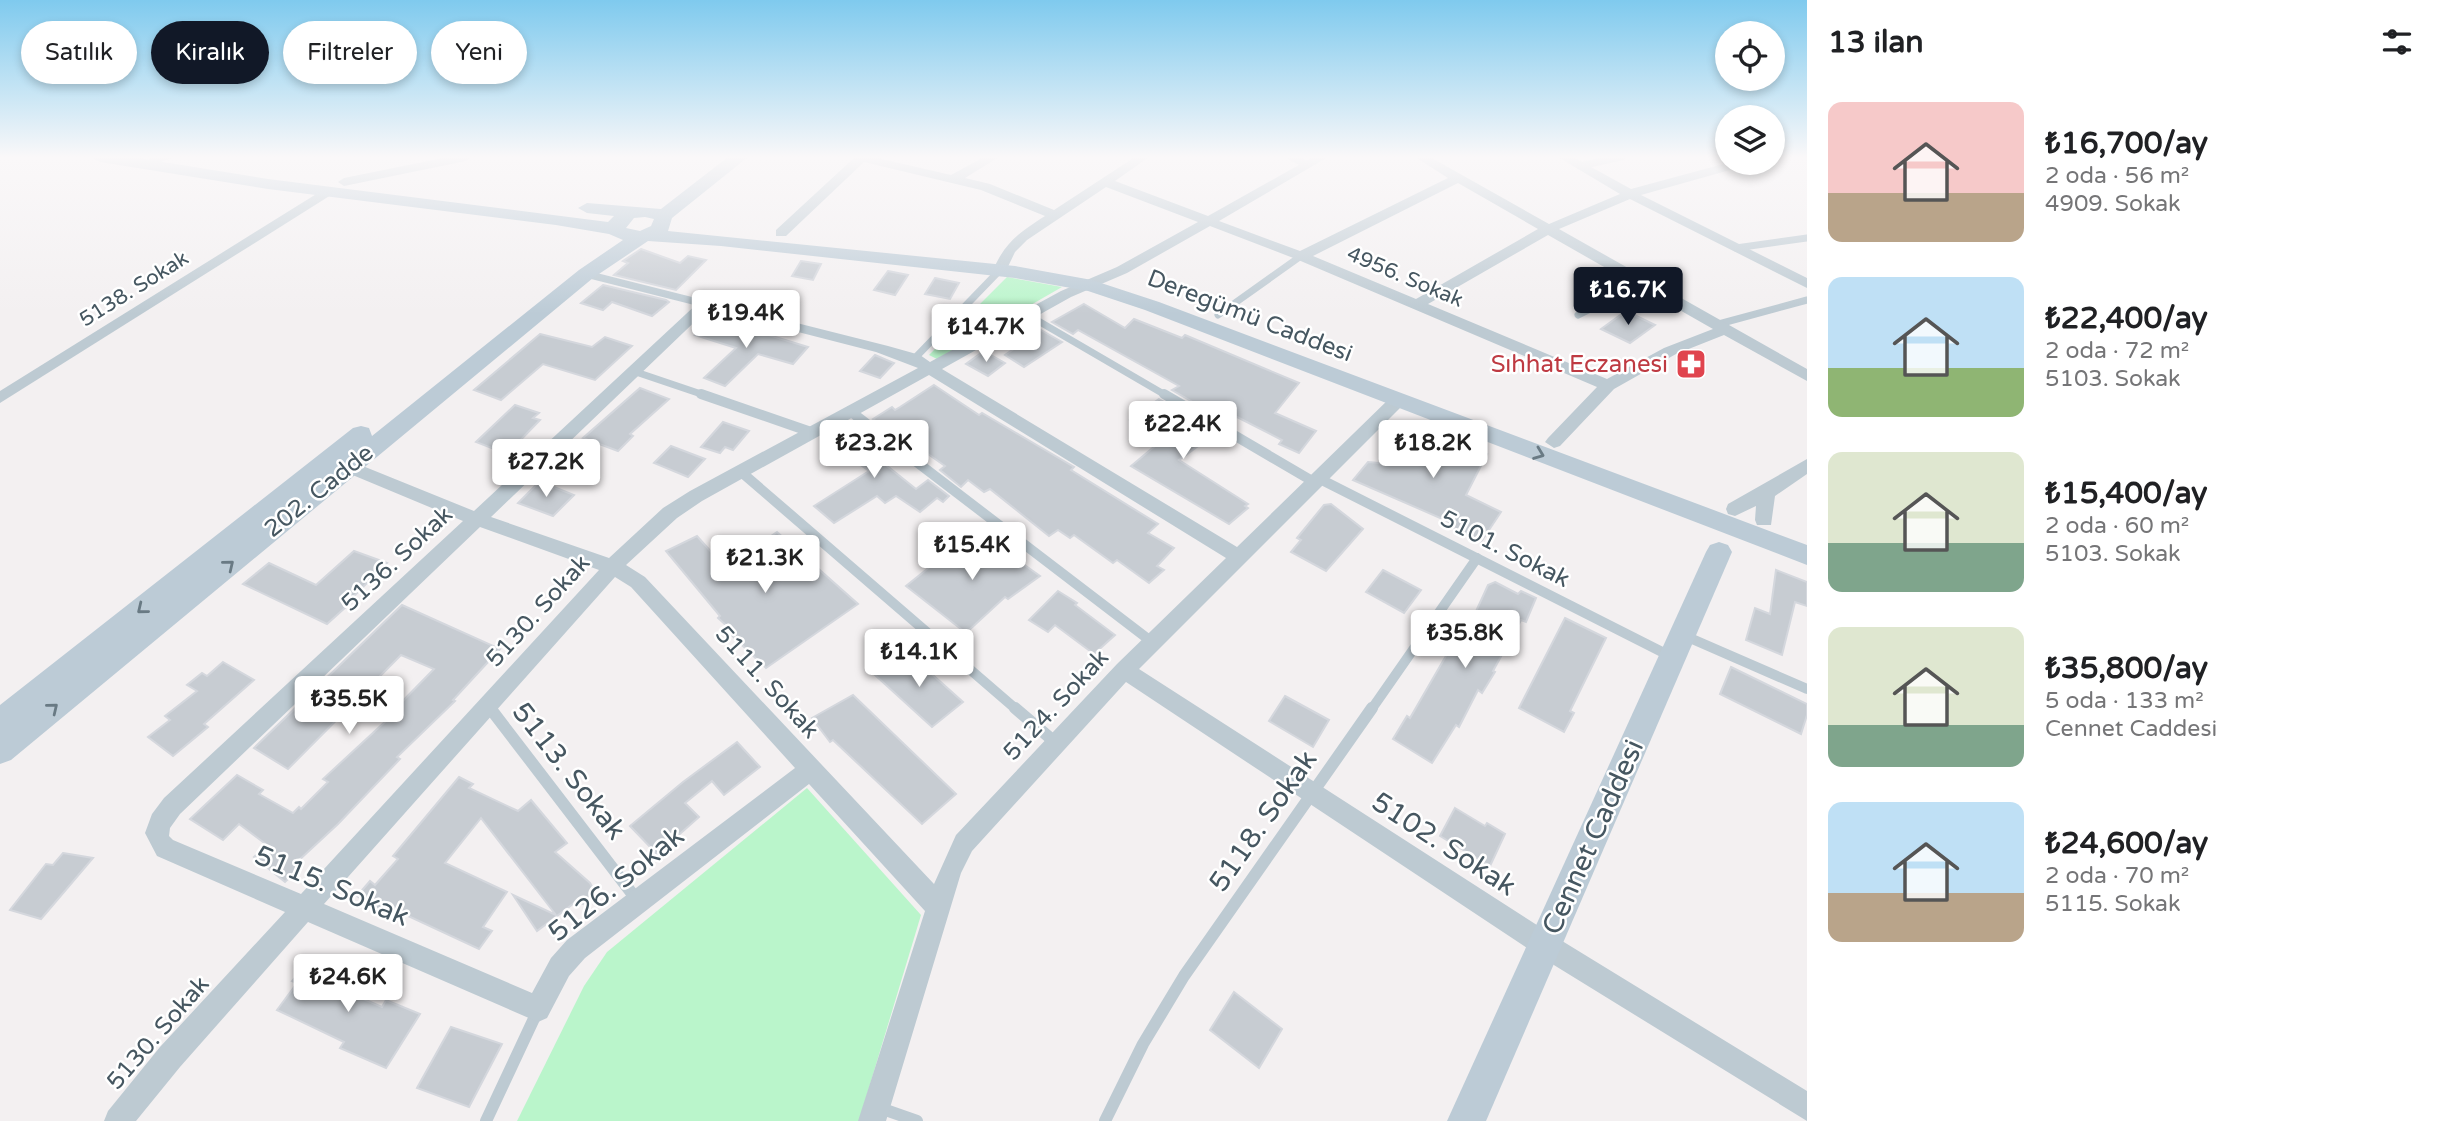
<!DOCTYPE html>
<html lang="tr">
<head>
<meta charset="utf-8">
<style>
  :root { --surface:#fff; --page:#f2f2f2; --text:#202124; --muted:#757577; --accent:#111827 }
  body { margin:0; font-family:"Varela Round",sans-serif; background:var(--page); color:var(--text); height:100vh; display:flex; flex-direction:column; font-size:26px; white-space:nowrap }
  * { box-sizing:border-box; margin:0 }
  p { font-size:23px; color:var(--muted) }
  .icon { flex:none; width:38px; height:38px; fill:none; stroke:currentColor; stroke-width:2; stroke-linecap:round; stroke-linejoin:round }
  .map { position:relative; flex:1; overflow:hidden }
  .sheet { display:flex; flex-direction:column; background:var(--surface); width:630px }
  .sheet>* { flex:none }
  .hud { position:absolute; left:21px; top:21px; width:665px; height:63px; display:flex; gap:14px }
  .tools { position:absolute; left:1715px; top:21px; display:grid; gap:14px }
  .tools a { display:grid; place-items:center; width:70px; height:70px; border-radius:50%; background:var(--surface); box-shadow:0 4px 10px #0003; font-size:35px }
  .price { position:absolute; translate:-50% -60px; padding:0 16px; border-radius:7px; background:#fff; color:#222; font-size:23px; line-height:46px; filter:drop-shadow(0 2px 4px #0008) }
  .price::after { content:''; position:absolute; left:50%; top:42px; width:21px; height:16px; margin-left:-10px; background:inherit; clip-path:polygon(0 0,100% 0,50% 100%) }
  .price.current { background:var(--accent); color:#fff }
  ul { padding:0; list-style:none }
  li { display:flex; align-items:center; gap:21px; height:175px; padding:0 21px }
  li span { display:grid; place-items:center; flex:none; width:196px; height:140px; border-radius:14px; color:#555 }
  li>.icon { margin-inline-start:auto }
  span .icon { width:84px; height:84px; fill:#fffc; stroke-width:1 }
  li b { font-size:30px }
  h2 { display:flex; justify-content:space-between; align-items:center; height:84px; padding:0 21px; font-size:30px }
  .tag { padding:0 24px; border-radius:32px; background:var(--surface); box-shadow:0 4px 10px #0003; font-size:24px; line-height:63px }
  .tag.current { background:var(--accent); color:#fff }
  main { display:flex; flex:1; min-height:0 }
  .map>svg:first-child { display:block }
  .green { fill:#baf5cb }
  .building { fill:#c7ccd2; stroke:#d4d7dd; stroke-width:2 }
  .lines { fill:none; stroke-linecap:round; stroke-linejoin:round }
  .lane-far2 { stroke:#bdcad2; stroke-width:7 }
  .lane-far1 { stroke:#bdcad2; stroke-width:10 }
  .lane { stroke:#bdcad2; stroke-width:12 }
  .street { fill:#bdcad2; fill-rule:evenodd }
  .secondary { fill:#bccbd6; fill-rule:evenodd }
  .oneway { stroke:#697a84 }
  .labels { text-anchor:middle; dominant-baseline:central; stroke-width:5; stroke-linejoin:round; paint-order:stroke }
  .far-street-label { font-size:21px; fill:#465761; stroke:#fff }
  .street-label { font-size:24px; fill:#465761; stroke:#fff }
  .health-label { font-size:24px; fill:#be3a42; stroke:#fff; text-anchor:end }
  .near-street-label { font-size:28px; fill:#465761; stroke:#fff }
</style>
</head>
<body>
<main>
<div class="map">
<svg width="1807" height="1121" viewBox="0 0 1807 1121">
  <rect width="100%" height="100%" fill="#f3f0f1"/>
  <g class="green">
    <path d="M 1007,277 L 1062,287 L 937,359 L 929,355 Z"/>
    <path d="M 807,788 L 921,915 L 859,1121 L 517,1121 L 584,986 L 607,952 Z"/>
  </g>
  <g class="building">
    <path d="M 641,249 L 680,263 L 688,256 L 706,260 L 676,290 L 614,275 L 628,263 L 623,261 Z"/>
    <path d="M 801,261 L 821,264 L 813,280 L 792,276 Z"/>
    <path d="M 888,271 L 908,275 L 895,295 L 874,290 Z"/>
    <path d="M 935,278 L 959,283 L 950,299 L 925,294 Z"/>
    <path d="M 603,285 L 666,300 L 669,302 L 652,316 L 612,302 L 603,310 L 581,303 Z"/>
    <path d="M 1084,304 L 1125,328 L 1134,319 L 1182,338 L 1185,335 L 1299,383 L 1275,413 L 1316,431 L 1299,453 L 1279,444 L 1282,440 L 1237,417 L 1229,423 L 1172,390 L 1179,386 L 1078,330 L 1073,334 L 1052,322 Z"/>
    <path d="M 1626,311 L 1655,325 L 1630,343 L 1601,329 Z"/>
    <path d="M 712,321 L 754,334 L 756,331 L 808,347 L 793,364 L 758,354 L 725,386 L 704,378 L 736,348 L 695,335 Z"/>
    <path d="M 1041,330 L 1062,342 L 1024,367 L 1005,355 Z"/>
    <path d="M 540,334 L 592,347 L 605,337 L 632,346 L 595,380 L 543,364 L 501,400 L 474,390 Z"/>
    <path d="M 984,351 L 1005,363 L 988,376 L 966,364 Z"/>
    <path d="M 875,355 L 894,363 L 880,378 L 860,371 Z"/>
    <path d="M 934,385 L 979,415 L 982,413 L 1074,467 L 1071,470 L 1158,524 L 1148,533 L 1174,548 L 1157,566 L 1164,570 L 1149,583 L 1117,560 L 1113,563 L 1074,535 L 1070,538 L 1058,530 L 1049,536 L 990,489 L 984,492 L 968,480 L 961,487 L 940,470 L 945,466 L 915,445 L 910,448 L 873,419 L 892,407 L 895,410 L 900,407 Z"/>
    <path d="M 640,388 L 669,399 L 630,434 L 633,436 L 618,451 L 583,438 Z"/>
    <path d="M 1159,399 L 1216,433 L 1179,460 L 1248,504 L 1245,506 L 1248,508 L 1229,524 L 1131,466 L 1162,440 L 1130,420 Z"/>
    <path d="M 515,405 L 539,413 L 533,418 L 540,420 L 507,454 L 476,442 Z"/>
    <path d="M 723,422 L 749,431 L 733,450 L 725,447 L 720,453 L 701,447 Z"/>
    <path d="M 860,428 L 898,457 L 886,465 L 916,489 L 928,480 L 949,496 L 943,502 L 937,498 L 920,512 L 896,496 L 885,503 L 877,496 L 834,523 L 814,506 L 869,471 L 833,445 Z"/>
    <path d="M 1409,428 L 1487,454 L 1466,495 L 1501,512 L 1481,542 L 1452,527 L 1454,524 L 1353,480 L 1368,462 L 1380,463 L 1401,429 Z"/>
    <path d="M 671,446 L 705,459 L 688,477 L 654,463 Z"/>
    <path d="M 538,483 L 552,489 L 554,487 L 574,495 L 553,516 L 518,503 Z"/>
    <path d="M 1331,504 L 1363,529 L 1326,571 L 1291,552 L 1301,540 L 1297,538 L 1324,505 Z"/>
    <path d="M 777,532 L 858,604 L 766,668 L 726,630 L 729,628 L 718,618 L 720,616 L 666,551 L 697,536 L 722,564 L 727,566 Z"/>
    <path d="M 984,536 L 1040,576 L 1008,599 L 1005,597 L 966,633 L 906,586 L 932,565 L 975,538 L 977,540 Z"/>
    <path d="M 354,551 L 387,563 L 353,597 L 356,598 L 327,624 L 243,584 L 269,563 L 316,585 Z"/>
    <path d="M 1383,570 L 1421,590 L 1404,613 L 1366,592 Z"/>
    <path d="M 1776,570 L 1807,582 L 1807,606 L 1795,602 L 1782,655 L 1746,640 L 1755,608 L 1770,614 Z"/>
    <path d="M 1495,582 L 1518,594 L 1521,591 L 1536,598 L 1526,622 L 1521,620 L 1493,671 L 1495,672 L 1482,693 L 1478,690 L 1459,727 L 1456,725 L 1432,763 L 1393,739 L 1407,716 L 1410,718 L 1469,616 L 1473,618 L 1488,585 Z"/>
    <path d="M 1058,591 L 1077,603 L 1075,605 L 1115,635 L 1094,654 L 1055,625 L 1048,632 L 1029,620 Z"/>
    <path d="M 402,605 L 500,649 L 453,700 L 455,701 L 397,757 L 400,759 L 338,824 L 297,862 L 302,866 L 285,882 L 254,857 L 267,845 L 239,824 L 223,840 L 190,819 L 237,775 L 263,790 L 259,794 L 293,813 L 299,807 L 301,809 L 328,782 L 323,779 L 388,719 L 386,718 L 434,669 L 401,655 L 288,769 L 254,748 Z"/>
    <path d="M 1565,618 L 1606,638 L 1570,711 L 1574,713 L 1564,732 L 1519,708 Z"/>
    <path d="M 900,654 L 914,662 L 916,660 L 963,702 L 932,727 L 875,675 Z"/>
    <path d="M 223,662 L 254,680 L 204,724 L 208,727 L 173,756 L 148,737 L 170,720 L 165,716 L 197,691 L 187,685 L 202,673 L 207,676 Z"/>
    <path d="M 1731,667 L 1807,704 L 1807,715 L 1801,734 L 1720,694 Z"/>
    <path d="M 853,695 L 956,794 L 922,824 L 833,740 L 830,742 L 812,718 Z"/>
    <path d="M 1285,696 L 1329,720 L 1313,747 L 1269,721 Z"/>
    <path d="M 737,742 L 760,767 L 724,795 L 712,781 L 685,803 L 699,817 L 657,854 L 630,826 L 683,782 Z"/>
    <path d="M 459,777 L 473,784 L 469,788 L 518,811 L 531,800 L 567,843 L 555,852 L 590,883 L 595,892 L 583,904 L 577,901 L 537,931 L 513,895 L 556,915 L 481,818 L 445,863 L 507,892 L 483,927 L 492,931 L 479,949 L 404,914 L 398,921 L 357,896 L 370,881 L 375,885 L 398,859 L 393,856 Z"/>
    <path d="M 1455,808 L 1485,826 L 1487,823 L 1505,834 L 1490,866 L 1440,836 Z"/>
    <path d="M 63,853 L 93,858 L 41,919 L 10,910 L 46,864 L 53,865 Z"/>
    <path d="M 316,963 L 359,981 L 350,993 L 382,1007 L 386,1000 L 420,1014 L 386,1068 L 340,1048 L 344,1042 L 277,1010 L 297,983 L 292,981 L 301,971 Z"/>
    <path d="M 1234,992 L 1282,1029 L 1259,1068 L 1210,1030 Z"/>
    <path d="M 451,1027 L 502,1044 L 469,1107 L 417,1088 Z"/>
  </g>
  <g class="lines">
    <g class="lane-far2">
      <path d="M 1291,157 L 1306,164"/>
      <path d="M 1580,166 L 1621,157"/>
      <path d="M 1736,248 L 1807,238"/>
      <path d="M 586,274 L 705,304"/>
      <path d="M 1028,315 L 1167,396"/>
      <path d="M 1218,315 L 1301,256"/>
      <path d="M 1578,315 L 1642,283"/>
      <path d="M 1715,325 L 1807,300"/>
      <path d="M 914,359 L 1000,270"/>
      <path d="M 633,371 L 707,396"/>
    </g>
    <g class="lane-far1">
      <path d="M 701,394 L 811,432"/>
      <path d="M 1164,394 L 1314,482"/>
      <path d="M 850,411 L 1152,642"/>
      <path d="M 740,471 L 1017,710"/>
      <path d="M 1318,478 L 1672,657"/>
      <path d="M 1683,635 L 1807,689"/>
      <path d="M 488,705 L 492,710"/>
      <path d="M 1371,710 L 1477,558"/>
    </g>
    <g class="lane">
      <path d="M 490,708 L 637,900"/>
      <path d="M 1015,708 L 1056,743"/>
      <path d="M 877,1107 L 917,1121"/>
      <path d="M 486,1121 L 538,1010"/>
      <path d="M 1105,1121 L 1143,1044 L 1184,976 L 1372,708"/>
    </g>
    <g class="street">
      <path d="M 155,157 L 174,157 L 145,168 L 139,164 Z"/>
      <path d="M 448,157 L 472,157 L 466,161 L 344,186 L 338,182 L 344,178 Z"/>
      <path d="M 855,157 L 873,157 L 951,175 L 984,157 L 999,157 L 965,178 L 990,184 L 1054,210 L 1135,157 L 1149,157 L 1115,181 L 1208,216 L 1313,157 L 1328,157 L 1219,221 L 1300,251 L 1448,178 L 1415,157 L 1430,157 L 1549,224 L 1620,194 L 1558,157 L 1573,157 L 1631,189 L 1727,163 L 1746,163 L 1744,166 L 1641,195 L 1807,278 L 1807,288 L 1630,199 L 1559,229 L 1807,369 L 1807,381 L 1724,335 L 1676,354 L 1614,389 L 1560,446 L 1554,448 L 1545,442 L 1548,438 L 1597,387 L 1296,259 L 1210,226 L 1127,273 L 1071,297 L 942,369 L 1237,547 L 1392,396 L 1404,396 L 1406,400 L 1404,404 L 1139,669 L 1554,936 L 1807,1091 L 1807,1121 L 1536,954 L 1126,682 L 972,851 L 961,873 L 886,1121 L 858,1121 L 925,911 L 809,784 L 585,958 L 569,976 L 547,1018 L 538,1022 L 308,922 L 180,1067 L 136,1121 L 104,1121 L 108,1111 L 160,1047 L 285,912 L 157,856 L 145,833 L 152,814 L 164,798 L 463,521 L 331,466 L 328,462 L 331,458 L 343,458 L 474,511 L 700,301 L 705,300 L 888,346 L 920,355 L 930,362 L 1061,291 L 1117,267 L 1198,222 L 1106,187 L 1027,240 L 1015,252 L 1005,273 L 1000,274 L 993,270 C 1006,241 1019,233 1045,216 L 981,190 L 864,162 L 786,236 L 776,236 L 776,230 ZM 1458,183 L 1538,229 L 1416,299 L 1313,256 ZM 1548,235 L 1713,329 L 1664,348 L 1607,379 L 1428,304 ZM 708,309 L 876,352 L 918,368 L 690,491 L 663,508 L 609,558 L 491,517 ZM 929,375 L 1226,558 L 1117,664 L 956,835 L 934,884 L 645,577 L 626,565 L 677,518 L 702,501 ZM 480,527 L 599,570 L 301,894 L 173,840 L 169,836 L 170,828 L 180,814 ZM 615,577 L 631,587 L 795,768 L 567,940 L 551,958 L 532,993 L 324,904 Z"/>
      <path d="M 326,188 L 331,189 L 331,195 L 0,403 L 0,391 Z"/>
      <path d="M 1807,459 L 1807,474 L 1775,496 L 1771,525 L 1757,525 L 1755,520 L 1756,506 L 1735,516 L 1728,514 L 1726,509 L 1728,504 Z"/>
    </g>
    <g class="secondary">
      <path d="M 91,157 L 132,157 L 268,179 L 608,222 L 614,216 L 587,213 L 578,208 L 587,203 L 661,209 L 728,157 L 748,157 L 672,218 L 668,231 L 1015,266 L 1092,280 L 1159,302 L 1807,545 L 1807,565 L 1145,310 L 1088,291 L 1015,278 L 721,246 L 648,241 L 593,278 L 11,760 L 0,764 L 0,705 L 353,428 L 361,426 L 369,428 L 372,436 L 579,270 L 623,240 L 609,234 L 556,225 L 268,189 L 100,162 ZM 645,217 L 654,219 L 651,226 L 640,231 L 626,228 L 634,218 Z"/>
      <path d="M 1719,542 L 1728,545 L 1732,552 L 1486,1121 L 1447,1121 L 1706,552 L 1710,545 Z"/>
    </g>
  </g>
  <defs><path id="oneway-chevron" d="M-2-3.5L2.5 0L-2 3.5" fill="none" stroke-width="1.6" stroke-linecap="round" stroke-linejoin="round" transform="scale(1.75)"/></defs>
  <g class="oneway">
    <use href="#oneway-chevron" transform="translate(1539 454) rotate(21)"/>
    <use href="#oneway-chevron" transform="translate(229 565) rotate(-39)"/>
    <use href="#oneway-chevron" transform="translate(142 609) rotate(141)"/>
    <use href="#oneway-chevron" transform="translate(53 708) rotate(-39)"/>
  </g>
  <linearGradient id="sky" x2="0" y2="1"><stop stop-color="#7fcaee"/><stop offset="0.5" stop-color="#faf8f9"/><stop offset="1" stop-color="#faf8f9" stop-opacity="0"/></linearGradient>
  <rect width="1807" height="314" fill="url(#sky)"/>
  <defs>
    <g id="pharmacy-square" transform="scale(1.575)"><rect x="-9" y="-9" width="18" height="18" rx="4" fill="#e0444e" stroke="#fff"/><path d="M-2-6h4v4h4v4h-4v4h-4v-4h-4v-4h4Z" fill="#fff"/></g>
  </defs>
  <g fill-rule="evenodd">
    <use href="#pharmacy-square" x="1691" y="364"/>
  </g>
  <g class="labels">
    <g class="far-street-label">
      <text transform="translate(1405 277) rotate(23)">4956. Sokak</text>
      <text transform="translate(134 289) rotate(-32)">5138. Sokak</text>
    </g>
    <g class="street-label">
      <text transform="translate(1250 316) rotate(21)">Deregümü Caddesi</text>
      <text transform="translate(319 491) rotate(-39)">202. Cadde</text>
      <text transform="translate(1505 549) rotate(27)">5101. Sokak</text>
      <text transform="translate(397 559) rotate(-43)">5136. Sokak</text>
      <text transform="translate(538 611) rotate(-48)">5130. Sokak</text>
      <text transform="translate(767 682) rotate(48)">5111. Sokak</text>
      <text transform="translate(1056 705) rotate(-47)">5124. Sokak</text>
      <text transform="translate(158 1033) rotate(-49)">5130. Sokak</text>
    </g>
    <g class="health-label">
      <text x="1668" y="364">Sıhhat Eczanesi</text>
    </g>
    <g class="near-street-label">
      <text transform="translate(569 771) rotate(52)">5113. Sokak</text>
      <text transform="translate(1263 821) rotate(-55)">5118. Sokak</text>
      <text transform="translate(1593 837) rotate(-66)">Cennet Caddesi</text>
      <text transform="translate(1444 844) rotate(33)">5102. Sokak</text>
      <text transform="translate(616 884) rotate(-39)">5126. Sokak</text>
      <text transform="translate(332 886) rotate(23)">5115. Sokak</text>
    </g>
  </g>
</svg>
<div class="tools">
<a><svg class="icon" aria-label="locate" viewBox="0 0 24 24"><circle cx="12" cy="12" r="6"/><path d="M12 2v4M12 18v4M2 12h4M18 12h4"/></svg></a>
<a><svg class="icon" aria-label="layers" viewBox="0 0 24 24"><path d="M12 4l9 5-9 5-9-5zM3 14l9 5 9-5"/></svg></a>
</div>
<b class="price current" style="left:1628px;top:327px">₺16.7K</b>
<b class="price" style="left:746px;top:350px">₺19.4K</b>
<b class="price" style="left:986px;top:364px">₺14.7K</b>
<b class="price" style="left:1183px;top:461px">₺22.4K</b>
<b class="price" style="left:874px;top:480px">₺23.2K</b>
<b class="price" style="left:1433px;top:480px">₺18.2K</b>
<b class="price" style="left:546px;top:499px">₺27.2K</b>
<b class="price" style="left:972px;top:582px">₺15.4K</b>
<b class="price" style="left:765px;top:595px">₺21.3K</b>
<b class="price" style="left:1465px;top:670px">₺35.8K</b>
<b class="price" style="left:919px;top:689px">₺14.1K</b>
<b class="price" style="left:349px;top:736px">₺35.5K</b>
<b class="price" style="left:348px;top:1014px">₺24.6K</b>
<div class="hud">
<a class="tag">Satılık</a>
<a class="tag current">Kiralık</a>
<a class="tag">Filtreler</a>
<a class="tag">Yeni</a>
</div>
</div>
<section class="sheet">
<h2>13 ilan<svg class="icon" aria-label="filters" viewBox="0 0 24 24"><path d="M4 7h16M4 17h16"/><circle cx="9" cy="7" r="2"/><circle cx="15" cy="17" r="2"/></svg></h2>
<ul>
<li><span style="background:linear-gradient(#f6c9c9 65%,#b9a48a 0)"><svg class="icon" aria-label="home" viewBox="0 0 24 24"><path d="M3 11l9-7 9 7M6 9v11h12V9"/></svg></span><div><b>₺16,700/ay</b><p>2 oda · 56 m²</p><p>4909. Sokak</p></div></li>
<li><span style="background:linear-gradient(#bfe0f5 65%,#8fb573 0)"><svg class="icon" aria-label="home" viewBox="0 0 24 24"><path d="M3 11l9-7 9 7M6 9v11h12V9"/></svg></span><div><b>₺22,400/ay</b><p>2 oda · 72 m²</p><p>5103. Sokak</p></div></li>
<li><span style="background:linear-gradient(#dfe7d0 65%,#7fa58c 0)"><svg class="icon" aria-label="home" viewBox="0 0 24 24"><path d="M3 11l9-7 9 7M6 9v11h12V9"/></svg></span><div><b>₺15,400/ay</b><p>2 oda · 60 m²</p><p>5103. Sokak</p></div></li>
<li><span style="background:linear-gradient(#dfe7d0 70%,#7fa58c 0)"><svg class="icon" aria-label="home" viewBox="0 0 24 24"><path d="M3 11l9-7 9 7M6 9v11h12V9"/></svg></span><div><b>₺35,800/ay</b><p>5 oda · 133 m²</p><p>Cennet Caddesi</p></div></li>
<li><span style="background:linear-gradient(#bfe0f5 65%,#b9a48a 0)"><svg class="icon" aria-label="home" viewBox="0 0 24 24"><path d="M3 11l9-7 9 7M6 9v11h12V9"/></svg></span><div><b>₺24,600/ay</b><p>2 oda · 70 m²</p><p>5115. Sokak</p></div></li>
</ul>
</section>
</main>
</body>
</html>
